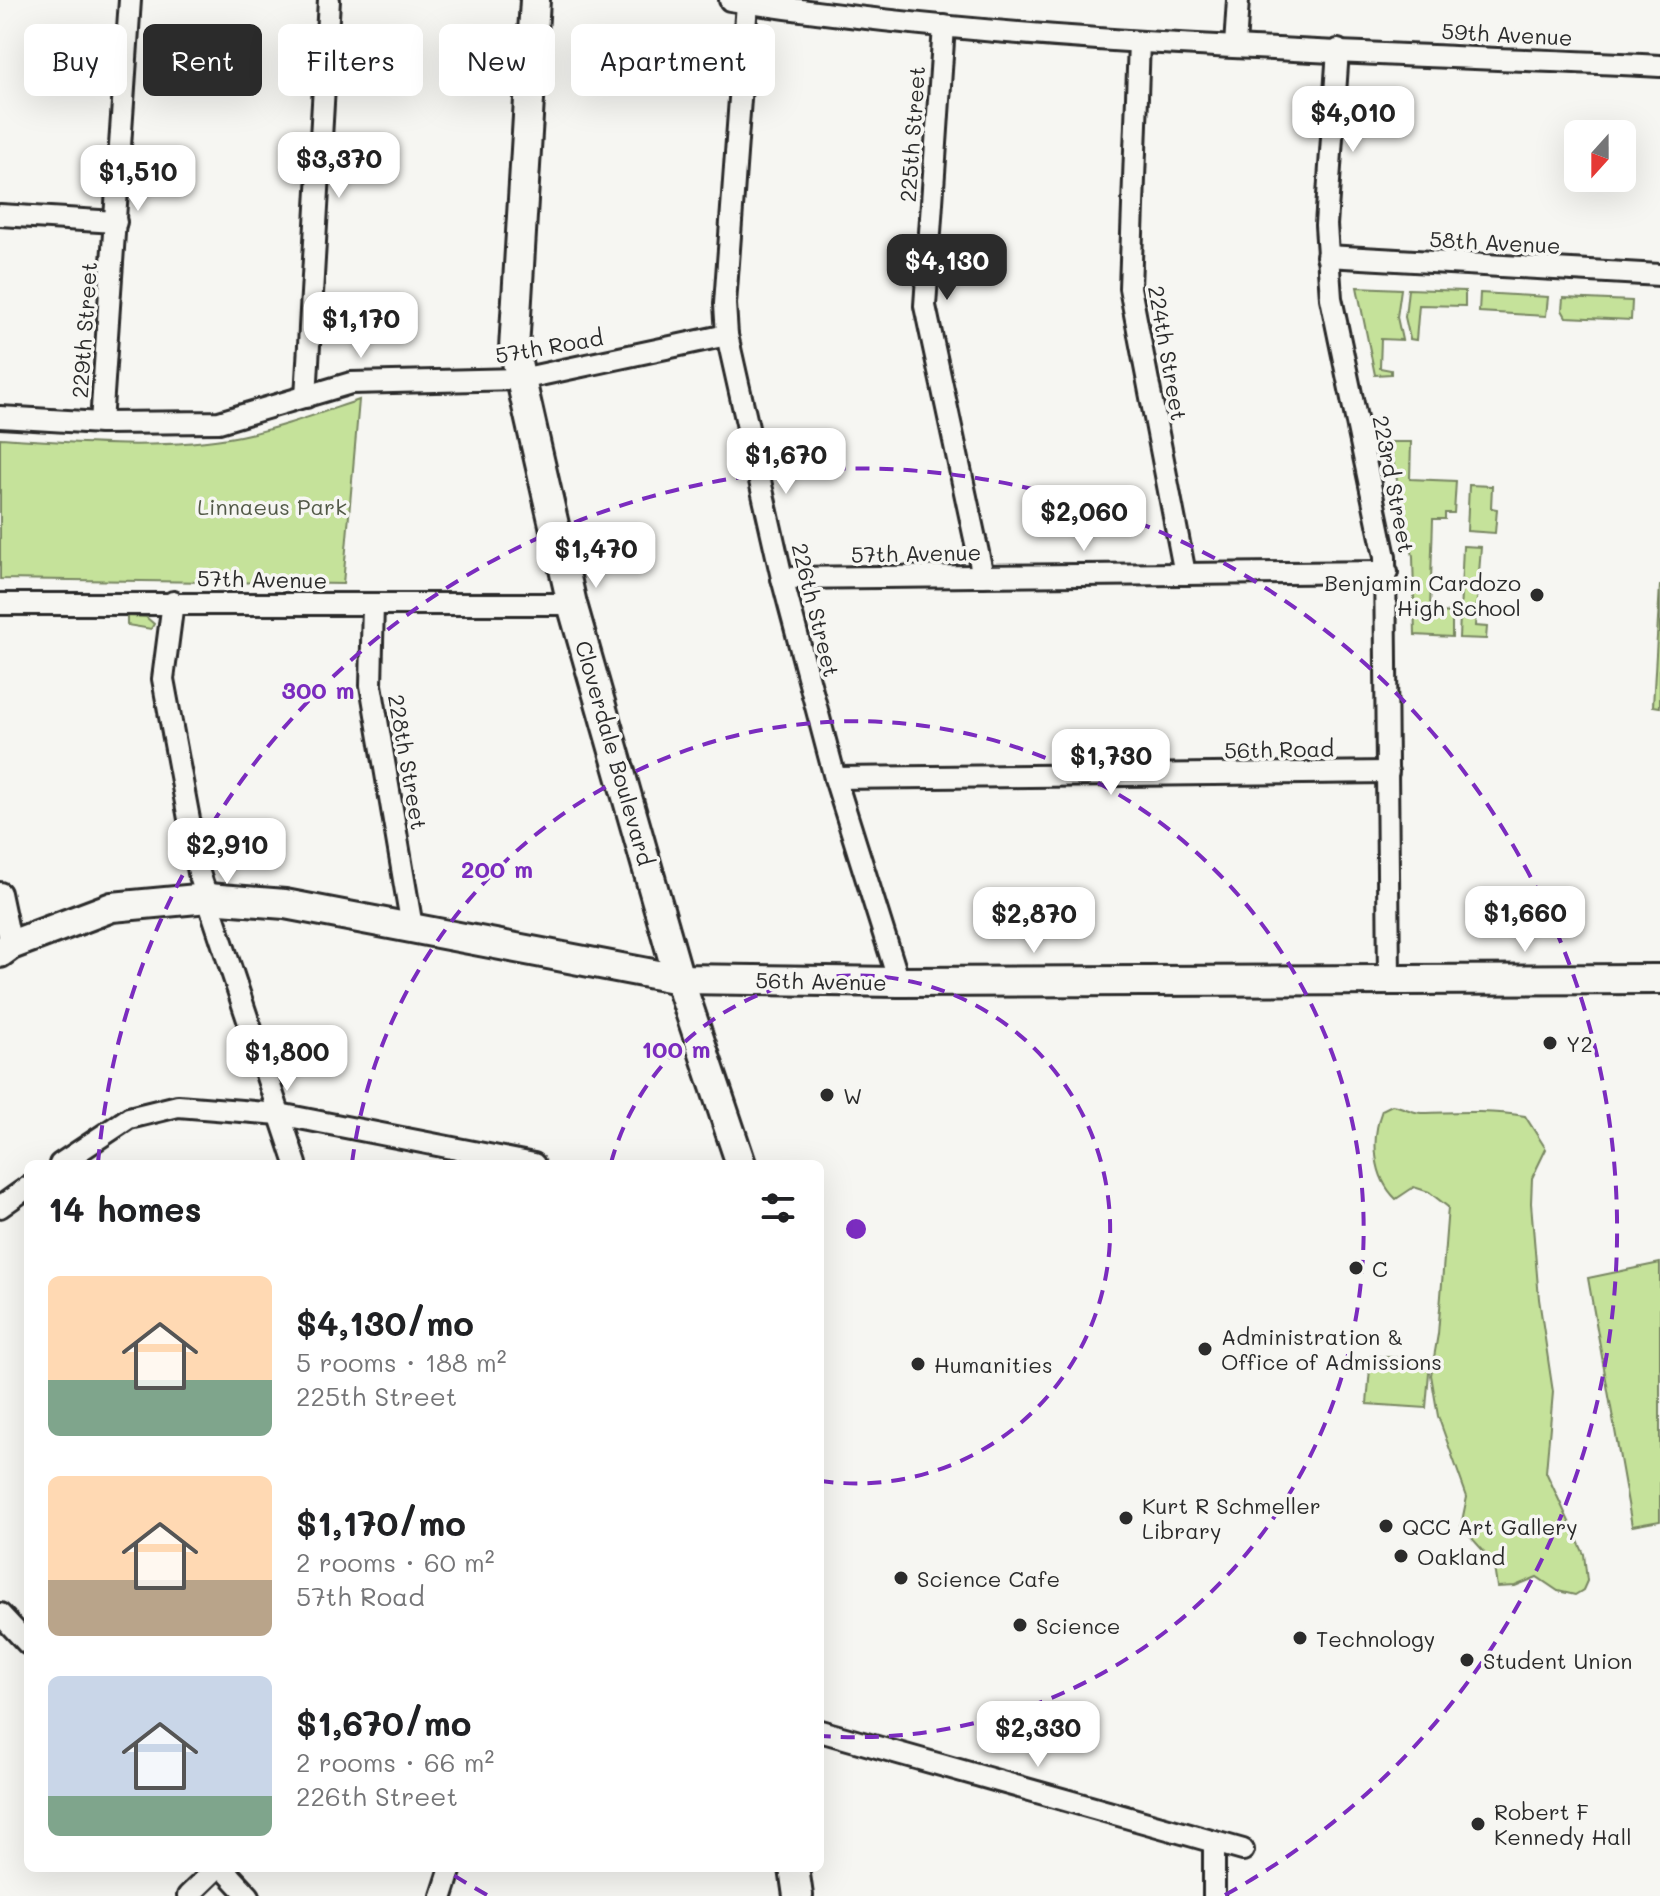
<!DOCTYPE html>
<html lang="en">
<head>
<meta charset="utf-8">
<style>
  :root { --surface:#fff; --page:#f2f2f2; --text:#202124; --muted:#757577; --accent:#2b2b2b }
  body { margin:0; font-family:Mali,sans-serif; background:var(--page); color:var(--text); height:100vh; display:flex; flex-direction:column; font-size:30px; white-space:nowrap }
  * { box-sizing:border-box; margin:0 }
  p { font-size:26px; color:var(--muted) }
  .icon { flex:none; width:44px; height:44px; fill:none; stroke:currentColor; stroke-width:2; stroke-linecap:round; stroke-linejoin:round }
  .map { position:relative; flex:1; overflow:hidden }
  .sheet { position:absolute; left:24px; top:1160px; width:800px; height:712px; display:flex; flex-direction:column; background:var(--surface); border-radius:12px; box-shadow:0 8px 32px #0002 }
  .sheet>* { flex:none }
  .hud { position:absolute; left:24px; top:24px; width:800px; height:72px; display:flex; gap:16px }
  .needle { width:52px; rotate:201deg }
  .controls { position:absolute; left:1564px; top:120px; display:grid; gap:16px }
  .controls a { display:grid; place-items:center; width:72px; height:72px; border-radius:12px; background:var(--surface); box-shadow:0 8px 32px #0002; font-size:40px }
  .price { position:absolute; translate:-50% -68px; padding:0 18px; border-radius:16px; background:#fff; color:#222; font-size:26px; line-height:52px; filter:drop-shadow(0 2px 4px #0008) }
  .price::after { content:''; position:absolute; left:50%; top:48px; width:24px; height:18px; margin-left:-12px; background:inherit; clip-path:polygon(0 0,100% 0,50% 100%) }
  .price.active { background:var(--accent); color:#fff }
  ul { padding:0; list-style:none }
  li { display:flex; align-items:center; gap:24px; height:200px; padding:0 24px }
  li span { display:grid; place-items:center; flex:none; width:224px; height:160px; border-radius:12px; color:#555 }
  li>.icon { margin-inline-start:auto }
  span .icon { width:96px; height:96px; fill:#fffc; stroke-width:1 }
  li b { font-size:34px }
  h2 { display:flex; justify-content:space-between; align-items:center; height:96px; padding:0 24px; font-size:34px }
  .chip { padding:0 28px; border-radius:12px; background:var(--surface); box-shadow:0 8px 32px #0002; font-size:28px; line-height:72px }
  .chip.active { background:var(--accent); color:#fff }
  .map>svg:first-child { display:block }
  .green { fill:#c5e29a; stroke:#788662; stroke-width:2 }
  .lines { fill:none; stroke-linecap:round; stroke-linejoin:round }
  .street-casing { stroke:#2b2b2b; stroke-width:26 }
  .secondary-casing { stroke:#2b2b2b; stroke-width:34 }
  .street { stroke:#f6f6f2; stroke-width:20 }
  .secondary { stroke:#f6f6f2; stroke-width:28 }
  .ring { fill:none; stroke:#7b2cbf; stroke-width:4; stroke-dasharray:14 10 }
  .poi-dot { fill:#2b2b2b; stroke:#f6f6f2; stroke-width:3 }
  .labels { text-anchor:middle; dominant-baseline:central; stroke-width:7; stroke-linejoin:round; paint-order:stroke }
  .street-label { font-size:22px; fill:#2b2b2b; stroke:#f6f6f2 }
  .park-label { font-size:22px; fill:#525947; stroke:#f6f6f2 }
  .poi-label { font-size:22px; fill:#2b2b2b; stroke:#f6f6f2; text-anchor:start }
  .centre { fill:#7b2cbf; stroke:#f6f6f2; stroke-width:4 }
  .ring-label { font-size:24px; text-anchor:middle; font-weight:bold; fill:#7b2cbf; stroke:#f6f6f2; stroke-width:7; stroke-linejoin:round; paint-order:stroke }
</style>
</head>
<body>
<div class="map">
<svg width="1660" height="1896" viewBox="0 0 1660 1896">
  <rect width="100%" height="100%" fill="#f6f6f2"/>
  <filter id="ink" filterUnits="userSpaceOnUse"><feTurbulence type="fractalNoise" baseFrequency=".0125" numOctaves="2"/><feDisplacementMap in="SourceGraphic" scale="16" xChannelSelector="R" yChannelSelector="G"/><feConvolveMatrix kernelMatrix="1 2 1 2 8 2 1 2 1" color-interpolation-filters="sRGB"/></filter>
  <g filter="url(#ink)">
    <g class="green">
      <path d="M 1357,287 L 1401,289 L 1397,317 L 1402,340 L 1381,339 L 1380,368 L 1391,370 L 1391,374 L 1375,375 Z"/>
      <path d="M 1408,289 L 1465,291 L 1465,306 L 1419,305 L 1416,340 L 1410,339 L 1405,317 Z"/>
      <path d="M 1480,293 L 1548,297 L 1546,316 L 1479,312 Z"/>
      <path d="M 1563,298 L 1632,301 L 1631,320 L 1566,317 L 1562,310 Z"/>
      <path d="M 359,400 L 343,584 L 0,579 L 0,438 C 80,443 161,451 240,436 C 280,428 320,413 359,400 Z"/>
      <path d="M 1389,442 L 1411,442 L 1410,479 L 1456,481 L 1454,513 L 1445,513 L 1445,519 L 1433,519 L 1430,611 L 1452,613 L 1452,637 L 1415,635 L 1413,556 Z"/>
      <path d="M 1469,485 L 1492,486 L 1491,508 L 1497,509 L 1495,533 L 1467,531 Z"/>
      <path d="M 1463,546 L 1481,547 L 1475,626 L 1487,627 L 1486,639 L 1459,638 Z"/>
      <path d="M 1660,585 L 1660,707 L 1653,706 Z"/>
      <path d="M 127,616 L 146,617 L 154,624 L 151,629 L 127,625 Z"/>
      <path d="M 1392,1105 C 1402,1106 1414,1114 1423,1113 C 1456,1112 1492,1110 1525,1116 L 1546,1149 L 1532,1178 L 1531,1203 L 1539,1299 L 1553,1392 L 1546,1472 L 1584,1554 L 1587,1581 L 1583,1590 L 1575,1595 L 1558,1591 L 1537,1577 L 1515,1586 L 1497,1587 L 1494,1567 L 1488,1556 L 1461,1526 L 1467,1497 L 1438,1416 L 1431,1375 L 1438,1334 L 1448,1207 L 1429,1192 L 1414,1187 L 1396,1199 C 1373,1177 1371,1139 1382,1110 Z"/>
      <path d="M 1660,1263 L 1660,1521 L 1632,1526 L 1588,1278 Z"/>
      <path d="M 1371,1356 L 1430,1360 L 1426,1408 L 1367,1404 Z"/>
    </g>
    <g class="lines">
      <g class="street-casing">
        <g id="street">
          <path d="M 730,0 C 1036,47 1351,51 1660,66"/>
          <path d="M 747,3 L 725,304 L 727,335 L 782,578 L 835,778 L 899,982"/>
          <path d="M 944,26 L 925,306 L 983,576"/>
          <path d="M 1139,42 L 1130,288 L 1185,574"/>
          <path d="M 1235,46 L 1238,0"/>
          <path d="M 1338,50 L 1326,225 L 1331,298 L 1385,557 L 1389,979"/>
          <path d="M 0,215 L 116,222"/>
          <path d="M 1327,256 L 1660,275"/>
          <path d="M 306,397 L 329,0"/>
          <path d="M 0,417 L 101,423 L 219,422 L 351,383 L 521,379 L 727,335"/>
          <path d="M 101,423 L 130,0"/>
          <path d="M 782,578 L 1387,572"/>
          <path d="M 173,602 L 163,679 L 199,873 L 296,1164"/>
          <path d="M 0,604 L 572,604"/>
          <path d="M 373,604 L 371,685 L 412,927"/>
          <path d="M 835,778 L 1388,772"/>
          <path d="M 0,893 L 11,945"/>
          <path d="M 60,1164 L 129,1118 L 178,1106 L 279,1114 L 534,1164"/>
          <path d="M 0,1207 L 28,1187"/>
          <path d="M 0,1614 L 28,1644"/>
          <path d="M 820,1731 L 1243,1850"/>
          <path d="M 1214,1842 L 1214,1896"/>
          <path d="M 223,1868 L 249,1896"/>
          <path d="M 188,1896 L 217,1868"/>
          <path d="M 442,1896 L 451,1868"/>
        </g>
      </g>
      <g class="secondary-casing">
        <g id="secondary">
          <path d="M 535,0 L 514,349 L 572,604 L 679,979 L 741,1164"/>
          <path d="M 0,953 L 11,945 L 112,907 L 208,898 L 285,904 L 679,979 L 899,982 L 1660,979"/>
          <path d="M 794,1868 L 798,1896"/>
        </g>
      </g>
      <use href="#street" class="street"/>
      <use href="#secondary" class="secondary"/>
    </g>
  </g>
  <g class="ring">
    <path d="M611 1163A254 254 0 1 1 821 1481"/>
    <path d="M352 1163A508 508 0 1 1 821 1736"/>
    <path d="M487 1895A761 761 0 0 1 447 1871M98 1163A761 761 0 1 1 1225 1895"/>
  </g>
  <g class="poi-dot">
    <circle cx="1537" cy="595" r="8"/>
    <circle cx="1550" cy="1043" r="8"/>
    <circle cx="827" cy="1095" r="8"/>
    <circle cx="1356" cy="1268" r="8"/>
    <circle cx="1205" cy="1349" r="8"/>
    <circle cx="918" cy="1364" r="8"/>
    <circle cx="1126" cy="1518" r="8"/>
    <circle cx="1386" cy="1526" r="8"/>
    <circle cx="1401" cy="1556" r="8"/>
    <circle cx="901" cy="1578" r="8"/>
    <circle cx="1020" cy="1625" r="8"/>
    <circle cx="1300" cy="1638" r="8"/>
    <circle cx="1467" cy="1660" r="8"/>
    <circle cx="1478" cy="1824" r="8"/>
  </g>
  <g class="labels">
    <g class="street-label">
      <text transform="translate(1507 34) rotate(3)">59th Avenue</text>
      <text transform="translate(912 134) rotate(-86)">225th Street</text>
      <text transform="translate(1495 242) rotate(3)">58th Avenue</text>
      <text transform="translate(84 330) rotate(-86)">229th Street</text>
      <text transform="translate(549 346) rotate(-10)">57th Road</text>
      <text transform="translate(1168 353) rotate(80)">224th Street</text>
      <text transform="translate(1394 484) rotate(79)">223rd Street</text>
      <text transform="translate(916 553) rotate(-1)">57th Avenue</text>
      <text transform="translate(262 579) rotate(1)">57th Avenue</text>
      <text transform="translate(816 610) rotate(76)">226th Street</text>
      <text transform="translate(1279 749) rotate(-1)">56th Road</text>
      <text transform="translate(615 753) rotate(74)">Cloverdale Boulevard</text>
      <text transform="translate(408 762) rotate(80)">228th Street</text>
      <text transform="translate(821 981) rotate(1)">56th Avenue</text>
    </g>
    <g class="park-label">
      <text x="272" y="506">Linnaeus Park</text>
    </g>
    <g class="poi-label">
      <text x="1521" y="582" text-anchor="end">Benjamin Cardozo<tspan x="1521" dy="25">High School</tspan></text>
      <text x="1566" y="1043">Y2</text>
      <text x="843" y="1095">W</text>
      <text x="1372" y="1268">C</text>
      <text x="1221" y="1336">Administration &amp;<tspan x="1221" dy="25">Office of Admissions</tspan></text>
      <text x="934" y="1364">Humanities</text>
      <text x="1142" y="1505">Kurt R Schmeller<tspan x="1142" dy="25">Library</tspan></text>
      <text x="1402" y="1526">QCC Art Gallery</text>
      <text x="1417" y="1556">Oakland</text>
      <text x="917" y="1578">Science Cafe</text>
      <text x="1036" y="1625">Science</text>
      <text x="1316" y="1638">Technology</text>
      <text x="1483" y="1660">Student Union</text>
      <text x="1494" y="1811">Robert F<tspan x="1494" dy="25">Kennedy Hall</tspan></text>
    </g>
  </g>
  <circle cx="856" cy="1229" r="12" class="centre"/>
  <g class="ring-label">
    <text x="318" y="699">300 m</text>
    <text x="497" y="878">200 m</text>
    <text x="676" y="1058">100 m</text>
  </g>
</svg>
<div class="controls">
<a><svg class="needle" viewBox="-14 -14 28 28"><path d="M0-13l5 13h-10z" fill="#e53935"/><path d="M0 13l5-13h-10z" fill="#757577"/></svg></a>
</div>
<b class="price" style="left:1353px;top:154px">$4,010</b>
<b class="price" style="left:339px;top:200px">$3,370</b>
<b class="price" style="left:138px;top:213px">$1,510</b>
<b class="price active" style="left:947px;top:302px">$4,130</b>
<b class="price" style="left:361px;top:360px">$1,170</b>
<b class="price" style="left:786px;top:496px">$1,670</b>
<b class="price" style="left:1084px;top:553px">$2,060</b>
<b class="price" style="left:596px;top:590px">$1,470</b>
<b class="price" style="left:1111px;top:797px">$1,730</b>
<b class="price" style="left:227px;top:886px">$2,910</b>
<b class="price" style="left:1525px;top:954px">$1,660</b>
<b class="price" style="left:1034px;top:955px">$2,870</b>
<b class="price" style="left:287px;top:1093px">$1,800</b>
<b class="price" style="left:1038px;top:1769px">$2,330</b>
<div class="hud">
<a class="chip">Buy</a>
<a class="chip active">Rent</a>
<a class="chip">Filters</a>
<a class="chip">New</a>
<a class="chip">Apartment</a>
</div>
<section class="sheet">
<h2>14 homes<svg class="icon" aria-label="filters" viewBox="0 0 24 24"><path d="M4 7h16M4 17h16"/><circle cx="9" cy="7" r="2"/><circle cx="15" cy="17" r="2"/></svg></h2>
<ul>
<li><span style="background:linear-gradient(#ffd9b3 65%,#7fa58c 0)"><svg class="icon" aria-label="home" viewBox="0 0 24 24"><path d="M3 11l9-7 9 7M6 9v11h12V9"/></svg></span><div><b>$4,130/mo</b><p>5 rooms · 188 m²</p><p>225th Street</p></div></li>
<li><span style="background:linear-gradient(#ffd9b3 65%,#b9a48a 0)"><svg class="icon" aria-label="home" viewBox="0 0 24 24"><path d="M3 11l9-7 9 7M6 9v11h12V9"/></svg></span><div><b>$1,170/mo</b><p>2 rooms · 60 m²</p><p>57th Road</p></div></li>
<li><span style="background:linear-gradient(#c9d6e8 75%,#7fa58c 0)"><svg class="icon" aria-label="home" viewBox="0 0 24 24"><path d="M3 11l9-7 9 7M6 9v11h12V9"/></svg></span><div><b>$1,670/mo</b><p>2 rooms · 66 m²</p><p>226th Street</p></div></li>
</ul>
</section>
</div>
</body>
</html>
